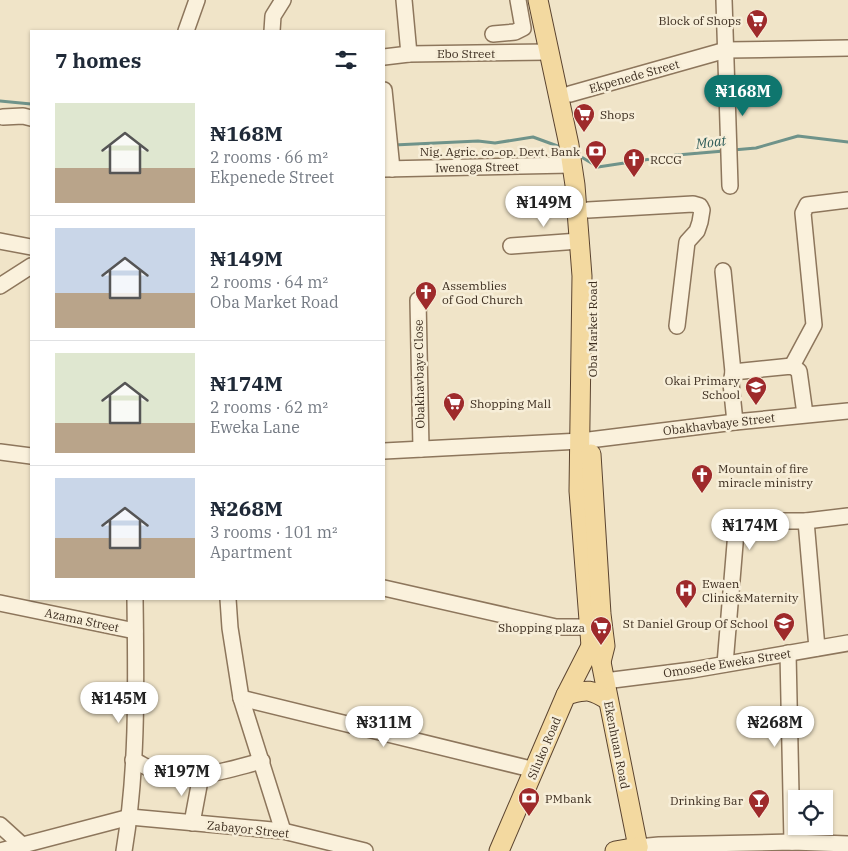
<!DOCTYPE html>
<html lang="en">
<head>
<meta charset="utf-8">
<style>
  :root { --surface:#fff; --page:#f2f2f3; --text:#1f2937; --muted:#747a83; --line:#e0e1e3; --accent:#0f766e }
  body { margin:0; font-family:"IBM Plex Serif",serif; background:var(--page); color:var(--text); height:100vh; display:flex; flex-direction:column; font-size:19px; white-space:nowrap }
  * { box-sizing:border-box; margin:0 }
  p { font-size:16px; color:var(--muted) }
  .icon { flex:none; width:28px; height:28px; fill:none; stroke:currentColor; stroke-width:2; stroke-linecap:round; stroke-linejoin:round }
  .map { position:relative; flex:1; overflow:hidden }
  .sheet { position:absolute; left:30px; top:30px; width:355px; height:570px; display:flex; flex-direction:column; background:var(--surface); border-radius:0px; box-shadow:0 1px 4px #0004 }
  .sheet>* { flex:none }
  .tools { position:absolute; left:788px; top:790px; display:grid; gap:10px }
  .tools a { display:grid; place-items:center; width:45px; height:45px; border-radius:0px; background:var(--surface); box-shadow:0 1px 4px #0004; font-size:25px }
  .price { position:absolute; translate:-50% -42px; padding:0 11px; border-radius:18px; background:#fff; color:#222; font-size:16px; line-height:32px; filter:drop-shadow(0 1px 2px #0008) }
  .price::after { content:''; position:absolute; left:50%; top:30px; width:15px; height:11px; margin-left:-8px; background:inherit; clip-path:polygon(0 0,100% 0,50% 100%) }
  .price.on { background:var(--accent); color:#fff }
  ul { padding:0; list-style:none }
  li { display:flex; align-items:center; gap:15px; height:125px; padding:0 25px }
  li+li { border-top:1px solid var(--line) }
  li span { display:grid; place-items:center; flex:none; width:140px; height:100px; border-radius:0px; color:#555 }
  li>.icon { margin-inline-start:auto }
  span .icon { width:60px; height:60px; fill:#fffc; stroke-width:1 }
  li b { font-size:21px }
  h2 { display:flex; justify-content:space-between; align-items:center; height:60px; padding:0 25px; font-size:21px }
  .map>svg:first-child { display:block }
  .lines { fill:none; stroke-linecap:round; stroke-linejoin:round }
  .stream { stroke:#6f938a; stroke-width:3 }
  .minor-casing { stroke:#8d765c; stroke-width:18 }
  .major-casing { stroke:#5b4430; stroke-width:21 }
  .minor { stroke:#faf1dc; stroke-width:15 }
  .major { stroke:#f3d9a0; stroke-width:19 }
  .labels { text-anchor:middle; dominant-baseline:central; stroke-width:5; stroke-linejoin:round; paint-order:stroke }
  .poi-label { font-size:12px; fill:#3d2e20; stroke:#f7eed8; text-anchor:start }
  .street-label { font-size:12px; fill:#3d2e20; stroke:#f7eed8 }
  .water-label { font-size:14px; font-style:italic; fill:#2f5d5a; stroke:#f7eed8 }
</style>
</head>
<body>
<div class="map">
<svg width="848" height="851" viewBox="0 0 848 851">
  <rect width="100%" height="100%" fill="#f0e4c8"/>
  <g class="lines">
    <g class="stream">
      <path d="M 0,101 L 31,104"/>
      <path d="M 394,145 L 478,141 L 495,143 L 533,137 L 563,148"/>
      <path d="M 733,150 L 756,148 L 798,136 L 848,142"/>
      <path d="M 578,155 L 598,167 L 677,155 L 724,151"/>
    </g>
    <g class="minor-casing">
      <g id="minor">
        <path d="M 404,0 L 409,54"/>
        <path d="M 724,0 L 730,186"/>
        <path d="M 186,31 L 197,0"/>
        <path d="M 272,31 L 273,16 L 283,0"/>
        <path d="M 493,34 L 515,32 L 523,28 L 518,0"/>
        <path d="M 384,57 L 409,54 L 549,52"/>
        <path d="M 384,90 L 392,169"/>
        <path d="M 570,94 L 726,50 L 848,48"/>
        <path d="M 3,117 L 23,116 L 31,118"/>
        <path d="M 384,169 L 571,165"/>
        <path d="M 588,210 L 693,204 L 700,206 L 702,210 L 700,222 L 697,231 L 687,242 L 677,326"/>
        <path d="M 0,241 L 31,247"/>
        <path d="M 511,246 L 579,241"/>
        <path d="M 723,271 L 733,372"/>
        <path d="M 0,286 L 31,266"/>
        <path d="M 418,300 L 421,449"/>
        <path d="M 792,366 L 814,325 L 803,213 L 807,205 L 848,200"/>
        <path d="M 735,422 L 731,383 L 733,372 L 792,366 L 799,371 L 805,414"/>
        <path d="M 384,451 L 581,441 L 735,422 L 848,411"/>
        <path d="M 0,452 L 31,456"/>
        <path d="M 806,521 L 817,648"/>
        <path d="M 384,588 L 556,627 L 588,627"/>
        <path d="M 228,599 L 230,628 L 241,698 L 283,831"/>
        <path d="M 0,603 L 135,631"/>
        <path d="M 788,653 L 792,842"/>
        <path d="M 725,664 L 736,532 L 739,523 L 754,521 L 806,521 L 848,516"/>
        <path d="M 605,681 L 692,670 L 848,643"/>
        <path d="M 241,698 L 535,770"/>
        <path d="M 133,760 C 142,764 152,771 161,773 C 195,782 230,769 262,761"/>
        <path d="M 192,823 L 201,775"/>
        <path d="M 0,825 L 22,845"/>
        <path d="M 638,847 L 659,845 L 792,842 L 848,844"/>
        <path d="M 0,851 L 130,817 L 283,831 L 365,851"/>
        <path d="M 124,851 C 138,768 136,682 135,599"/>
      </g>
    </g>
    <g class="major-casing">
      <g id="major">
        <path d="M 538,0 L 569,145 L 575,185 L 582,276 L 579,491 L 591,646 L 601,662 L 638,847 L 637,851"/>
        <path d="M 591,454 L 601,614 L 605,646 L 601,662"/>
        <path d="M 566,695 C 587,690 589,688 608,700"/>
        <path d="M 499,851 L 566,695 L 591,646"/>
        <path d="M 615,851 L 638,847"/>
      </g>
    </g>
    <use href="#minor" class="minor"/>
    <use href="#major" class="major"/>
  </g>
  <defs>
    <g id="supermarket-pin" transform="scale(1.125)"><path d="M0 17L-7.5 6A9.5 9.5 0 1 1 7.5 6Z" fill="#9e2a2b" stroke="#f7eed8"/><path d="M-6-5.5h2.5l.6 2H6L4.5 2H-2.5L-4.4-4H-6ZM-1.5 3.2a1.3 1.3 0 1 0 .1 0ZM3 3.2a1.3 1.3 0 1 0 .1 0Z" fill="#fff"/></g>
    <g id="bank-pin" transform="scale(1.125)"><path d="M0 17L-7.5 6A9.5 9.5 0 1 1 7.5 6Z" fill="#9e2a2b" stroke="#f7eed8"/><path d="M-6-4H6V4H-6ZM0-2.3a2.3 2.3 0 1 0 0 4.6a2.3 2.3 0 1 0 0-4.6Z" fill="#fff"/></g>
    <g id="church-pin" transform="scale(1.125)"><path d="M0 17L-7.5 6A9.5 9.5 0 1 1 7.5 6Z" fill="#9e2a2b" stroke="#f7eed8"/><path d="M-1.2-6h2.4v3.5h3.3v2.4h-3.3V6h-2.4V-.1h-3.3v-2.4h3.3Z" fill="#fff"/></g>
    <g id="school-pin" transform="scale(1.125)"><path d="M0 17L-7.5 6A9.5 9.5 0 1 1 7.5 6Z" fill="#9e2a2b" stroke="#f7eed8"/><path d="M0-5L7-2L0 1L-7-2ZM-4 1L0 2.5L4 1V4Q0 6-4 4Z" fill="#fff"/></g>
    <g id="hospital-pin" transform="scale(1.125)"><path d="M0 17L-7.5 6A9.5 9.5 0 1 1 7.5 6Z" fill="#9e2a2b" stroke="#f7eed8"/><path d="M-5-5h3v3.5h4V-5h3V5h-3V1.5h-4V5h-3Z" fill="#fff"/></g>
    <g id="bar-pin" transform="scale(1.125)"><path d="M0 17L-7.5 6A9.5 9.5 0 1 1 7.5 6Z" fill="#9e2a2b" stroke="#f7eed8"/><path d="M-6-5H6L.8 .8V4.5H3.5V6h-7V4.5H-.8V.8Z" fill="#fff"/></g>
  </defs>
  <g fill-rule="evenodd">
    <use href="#supermarket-pin" x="757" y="20"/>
    <use href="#supermarket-pin" x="584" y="114"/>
    <use href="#bank-pin" x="596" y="151"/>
    <use href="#church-pin" x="634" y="159"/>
    <use href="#church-pin" x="426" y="292"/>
    <use href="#school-pin" x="756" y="387"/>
    <use href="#supermarket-pin" x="454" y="403"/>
    <use href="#church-pin" x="702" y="475"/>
    <use href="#hospital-pin" x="686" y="590"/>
    <use href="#school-pin" x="784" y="623"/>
    <use href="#supermarket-pin" x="601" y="627"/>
    <use href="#bank-pin" x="529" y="798"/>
    <use href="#bar-pin" x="759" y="800"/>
  </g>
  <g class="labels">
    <g class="poi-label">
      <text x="741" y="20" text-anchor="end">Block of Shops</text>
      <text x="600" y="114">Shops</text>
      <text x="580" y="151" text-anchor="end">Nig. Agric. co-op. Devt. Bank</text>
      <text x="650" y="159">RCCG</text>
      <text x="442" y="285">Assemblies<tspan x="442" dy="14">of God Church</tspan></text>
      <text x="740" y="380" text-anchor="end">Okai Primary<tspan x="740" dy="14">School</tspan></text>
      <text x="470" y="403">Shopping Mall</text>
      <text x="718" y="468">Mountain of fire<tspan x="718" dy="14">miracle ministry</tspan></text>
      <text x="702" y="583">Ewaen<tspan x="702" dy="14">Clinic&amp;Maternity</tspan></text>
      <text x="768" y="623" text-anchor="end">St Daniel Group Of School</text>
      <text x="585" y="627" text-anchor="end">Shopping plaza</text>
      <text x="545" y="798">PMbank</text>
      <text x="743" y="800" text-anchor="end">Drinking Bar</text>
    </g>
    <g class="street-label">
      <text x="466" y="53">Ebo Street</text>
      <text transform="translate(634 76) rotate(-16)">Ekpenede Street</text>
      <text transform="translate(477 167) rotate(-1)">Iwenoga Street</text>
      <text transform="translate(592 329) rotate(-90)">Oba Market Road</text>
      <text transform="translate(419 374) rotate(-91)">Obakhavbaye Close</text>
      <text transform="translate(719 424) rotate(-7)">Obakhavbaye Street</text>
      <text transform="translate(82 620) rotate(12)">Azama Street</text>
      <text transform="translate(727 663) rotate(-9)">Omosede Eweka Street</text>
      <text transform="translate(617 745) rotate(79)">Ekenhuan Road</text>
      <text transform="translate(544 748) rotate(-67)">Siluko Road</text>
      <text transform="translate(248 829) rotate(6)">Zabayor Street</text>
    </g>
    <g class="water-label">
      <text transform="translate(711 142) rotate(-7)">Moat</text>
    </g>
  </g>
</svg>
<div class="tools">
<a><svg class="icon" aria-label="locate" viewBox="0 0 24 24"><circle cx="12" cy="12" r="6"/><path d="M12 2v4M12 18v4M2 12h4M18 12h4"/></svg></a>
</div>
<b class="price on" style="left:743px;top:117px">₦168M</b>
<b class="price" style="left:544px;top:228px">₦149M</b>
<b class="price" style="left:750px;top:551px">₦174M</b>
<b class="price" style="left:119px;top:724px">₦145M</b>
<b class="price" style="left:384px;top:748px">₦311M</b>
<b class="price" style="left:775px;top:748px">₦268M</b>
<b class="price" style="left:182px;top:797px">₦197M</b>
<section class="sheet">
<h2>7 homes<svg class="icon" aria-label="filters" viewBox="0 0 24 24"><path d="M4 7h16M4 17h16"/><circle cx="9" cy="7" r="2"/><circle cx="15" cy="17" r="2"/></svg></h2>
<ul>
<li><span style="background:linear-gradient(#dfe7d0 65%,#b9a48a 0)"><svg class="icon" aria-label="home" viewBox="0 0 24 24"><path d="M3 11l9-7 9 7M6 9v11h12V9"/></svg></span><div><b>₦168M</b><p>2 rooms · 66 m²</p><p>Ekpenede Street</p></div></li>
<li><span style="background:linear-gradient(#c9d6e8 65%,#b9a48a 0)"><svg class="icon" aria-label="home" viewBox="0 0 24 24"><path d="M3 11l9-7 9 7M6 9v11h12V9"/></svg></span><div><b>₦149M</b><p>2 rooms · 64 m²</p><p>Oba Market Road</p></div></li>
<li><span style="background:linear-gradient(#dfe7d0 70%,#b9a48a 0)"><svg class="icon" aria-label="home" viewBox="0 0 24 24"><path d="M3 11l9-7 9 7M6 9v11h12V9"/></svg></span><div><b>₦174M</b><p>2 rooms · 62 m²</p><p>Eweka Lane</p></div></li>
<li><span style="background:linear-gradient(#c9d6e8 60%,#b9a48a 0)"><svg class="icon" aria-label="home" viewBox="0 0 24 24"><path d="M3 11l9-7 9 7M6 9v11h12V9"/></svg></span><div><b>₦268M</b><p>3 rooms · 101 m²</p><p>Apartment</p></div></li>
</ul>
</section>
</div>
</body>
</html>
